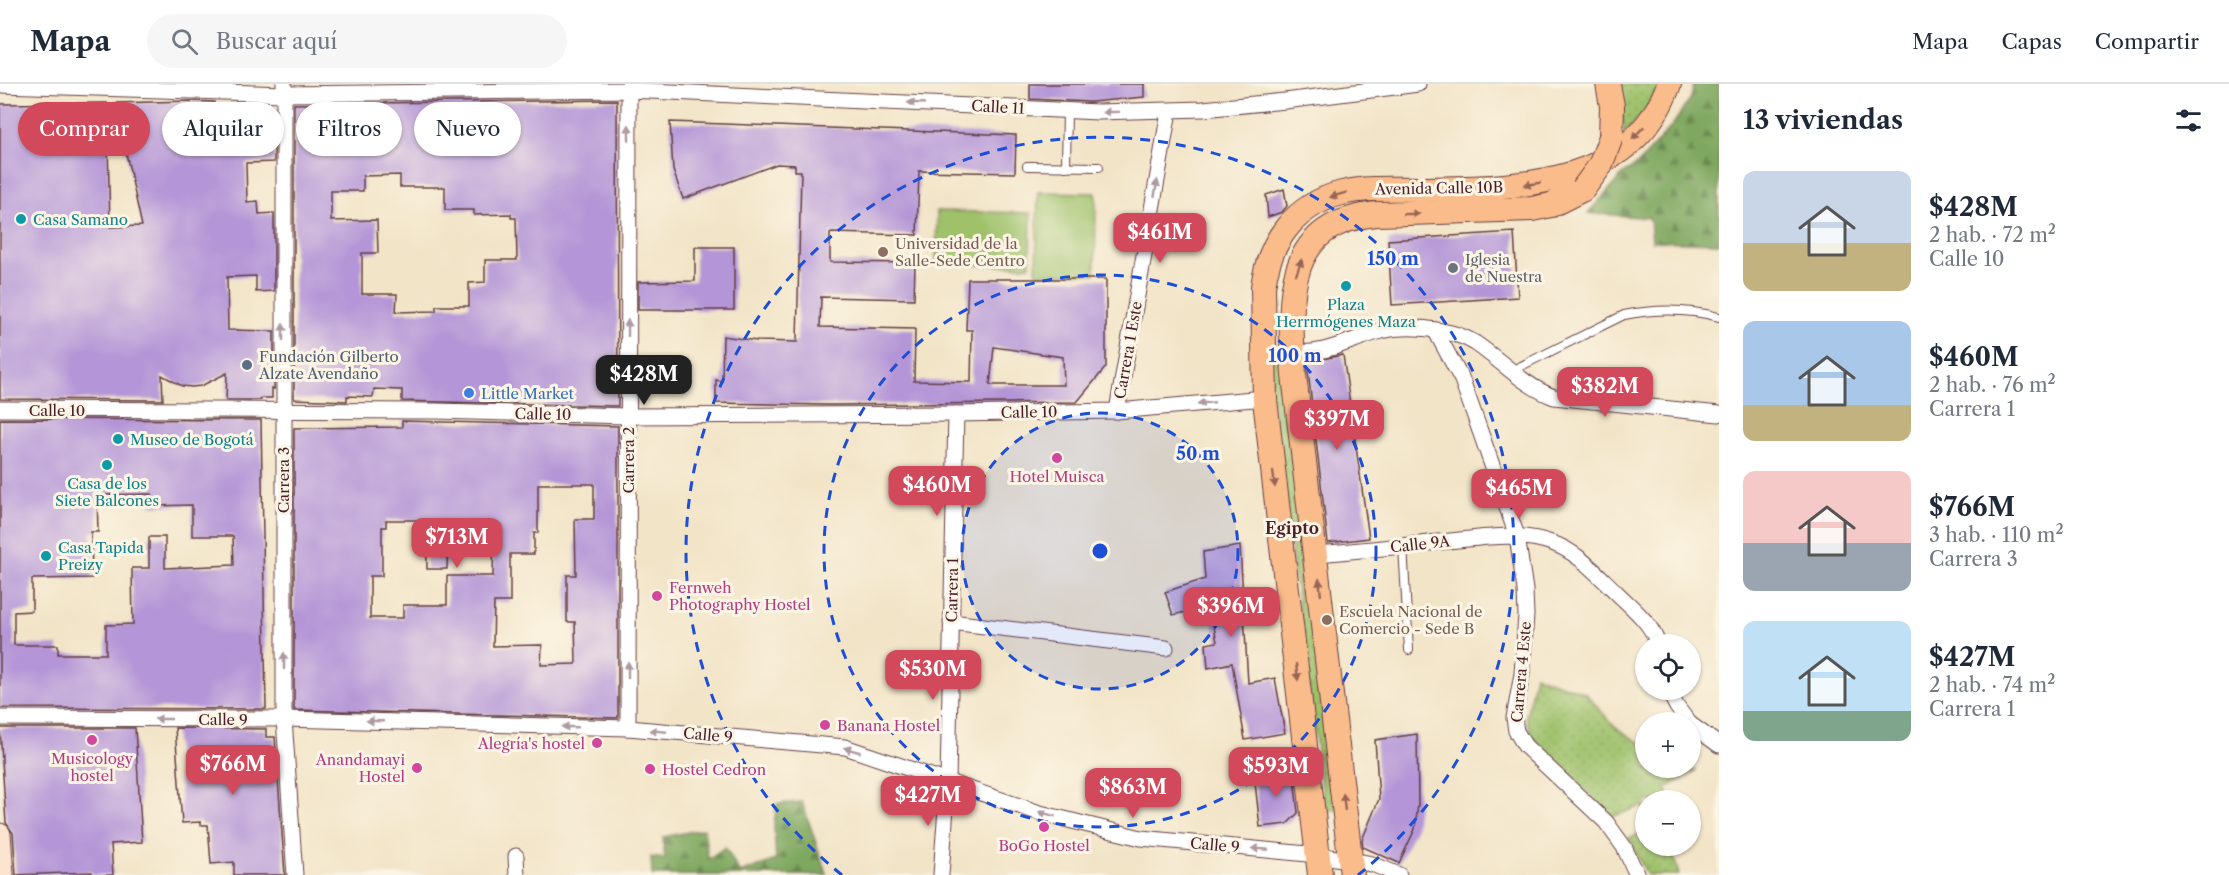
<!DOCTYPE html>
<html lang="es">
<head>
<meta charset="utf-8">
<style>
  :root { --surface:#fff; --page:#f6f6f7; --text:#1f2937; --muted:#747a83; --line:#e0e1e3; --accent:#d1495b }
  body { margin:0; font-family:"Libre Caslon Text",serif; background:var(--page); color:var(--text); height:100vh; display:flex; flex-direction:column; font-size:22px; white-space:nowrap }
  * { box-sizing:border-box; margin:0 }
  p { font-size:20px; color:var(--muted) }
  .icon { flex:none; width:33px; height:33px; fill:none; stroke:currentColor; stroke-width:2; stroke-linecap:round; stroke-linejoin:round }
  .map { position:relative; flex:1; overflow:hidden }
  .drawer { display:flex; flex-direction:column; background:var(--surface); width:510px }
  .drawer>* { flex:none }
  .top-card { position:absolute; left:18px; top:18px; width:570px; height:54px; display:flex; gap:12px }
  .tools { position:absolute; left:1635px; top:550px; display:grid; gap:12px }
  .tools a { display:grid; place-items:center; width:66px; height:66px; border-radius:50%; background:var(--surface); box-shadow:0 2px 4px #0004; font-size:30px }
  .price { position:absolute; translate:-50% -51px; padding:0 14px; border-radius:12px; background:var(--accent); color:#fff; font-size:20px; line-height:39px; filter:drop-shadow(0 2px 3px #0008) }
  .price::after { content:''; position:absolute; left:50%; top:36px; width:18px; height:14px; margin-left:-9px; background:inherit; clip-path:polygon(0 0,100% 0,50% 100%) }
  .price.active { background:#222; color:#fff }
  ul { padding:0; list-style:none }
  li { display:flex; align-items:center; gap:18px; height:150px; padding:0 24px }
  li span { display:grid; place-items:center; flex:none; width:168px; height:120px; border-radius:12px; color:#555 }
  li>.icon { margin-inline-start:auto }
  span .icon { width:72px; height:72px; fill:#fffc; stroke-width:1 }
  li b { font-size:26px }
  h2 { display:flex; justify-content:space-between; align-items:center; height:72px; padding:0 24px; font-size:26px }
  .pill { padding:0 21px; border-radius:27px; background:var(--surface); box-shadow:0 2px 4px #0004; font-size:21px; line-height:54px }
  .pill.active { background:var(--accent); color:#fff }
  header { display:flex; align-items:center; gap:36px; box-sizing:border-box; height:84px; padding:0 30px; background:var(--surface); border-bottom:2px solid var(--line) }
  header strong { font-size:28px }
  nav { display:flex; gap:33px; margin-inline-start:auto; font-size:21px }
  .search { width:420px; height:54px; background:var(--page); display:flex; align-items:center; gap:15px; box-sizing:border-box; padding:0 21px; border-radius:33px; color:var(--muted); font-size:22px }
  main { display:flex; flex:1; min-height:0 }
  .map>svg:first-child { display:block }
  .grass { fill:url(#grass-dots); stroke:#74704b; stroke-width:1.5 }
  .forest { fill:url(#forest-firs); stroke:#646345; stroke-width:1.5 }
  .pitch { fill:#9ec16b; stroke:#74704b; stroke-width:1.5 }
  .building { fill:#b495d7; fill-rule:evenodd }
  .lines { fill:none; stroke-linecap:round; stroke-linejoin:round }
  .lane-casing { stroke:#633d42; stroke-width:10 }
  .street-casing { stroke:#633d42; stroke-width:17 }
  .secondary-casing { stroke:#633d42; stroke-width:23 }
  .primary-casing { stroke:#633d42; stroke-width:26 }
  .lane { stroke:#fff; stroke-width:8 }
  .street { stroke:#fff; stroke-width:15 }
  .secondary { stroke:#fde4d1; stroke-width:21 }
  .primary { stroke:#fabc8b; stroke-width:24 }
  .primary-bridge-casing { stroke:#633d42; stroke-width:26; stroke-linecap:butt }
  .primary-bridge { stroke:#fabc8b; stroke-width:24 }
  .oneway { fill:#ae9aa0 }
  .oneway2 { fill:#996656 }
  .ring { fill:none; stroke:#1d4ed8; stroke-width:3; stroke-dasharray:10 8 }
  .culture-dot { fill:#0f9aa8; stroke:#fcf5e5; stroke-width:2 }
  .education-dot { fill:#8d6e63; stroke:#fcf5e5; stroke-width:2 }
  .worship-dot { fill:#6b7280; stroke:#fcf5e5; stroke-width:2 }
  .service-dot { fill:#5c6f8a; stroke:#fcf5e5; stroke-width:2 }
  .shop-dot { fill:#3f7fe0; stroke:#fcf5e5; stroke-width:2 }
  .hotel-dot { fill:#d1479c; stroke:#fcf5e5; stroke-width:2 }
  .labels { text-anchor:middle; dominant-baseline:central; stroke-width:6; stroke-linejoin:round; paint-order:stroke }
  .street-label { font-size:15px; fill:#4a1f2b; stroke:#fcf5e5 }
  .culture-label { font-size:15px; fill:#0d838f; stroke:#fcf5e5; text-anchor:start }
  .education-label { font-size:15px; fill:#785e54; stroke:#fcf5e5; text-anchor:start }
  .worship-label { font-size:15px; fill:#5b616d; stroke:#fcf5e5; text-anchor:start }
  .service-label { font-size:15px; fill:#4e5e75; stroke:#fcf5e5; text-anchor:start }
  .shop-label { font-size:15px; fill:#366cbe; stroke:#fcf5e5; text-anchor:start }
  .hotel-label { font-size:15px; fill:#b23c85; stroke:#fcf5e5 }
  .neighbourhood-label { font-size:16px; font-weight:bold; fill:#4a1f2b; stroke:#fcf5e5 }
  .centre { fill:#1d4ed8; stroke:#fcf5e5; stroke-width:3 }
  .ring-label { font-size:18px; text-anchor:middle; font-weight:bold; fill:#1d4ed8; stroke:#fcf5e5; stroke-width:6; stroke-linejoin:round; paint-order:stroke }
</style>
</head>
<body>
<header>
<strong>Mapa</strong>
<div class="search"><svg class="icon" aria-label="search" viewBox="0 0 24 24"><circle cx="10" cy="10" r="6"/><path d="M15 15l6 6"/></svg>Buscar aquí</div>
<nav><a>Mapa</a><a>Capas</a><a>Compartir</a></nav>
</header>
<main>
<div class="map">
<svg width="1719" height="791" viewBox="0 0 1719 791">
  <defs>
    <pattern id="grass-dots" width="8" height="8" patternUnits="userSpaceOnUse" patternTransform="scale(1.5)"><rect width="8" height="8" fill="#9ec16b"/><path d="M2 2h.1M6 6h.1" fill="none" stroke="#8aa55d" stroke-width="1.8" stroke-linecap="round"/></pattern>
    <pattern id="forest-firs" width="22" height="20" patternUnits="userSpaceOnUse" patternTransform="scale(1.5)"><rect width="22" height="20" fill="#7ea75f"/><path d="M5 1l3.5 6h-7zM16 11l3.5 6h-7z" fill="#69874f"/></pattern>
  </defs>
  <rect width="100%" height="100%" fill="#fcf5e5"/>
  <filter id="ink" filterUnits="userSpaceOnUse"><feTurbulence type="fractalNoise" baseFrequency=".0167" numOctaves="2"/><feDisplacementMap in="SourceGraphic" scale="12" xChannelSelector="R" yChannelSelector="G"/><feConvolveMatrix kernelMatrix="1 2 1 2 8 2 1 2 1" color-interpolation-filters="sRGB"/></filter>
  <filter id="wash" filterUnits="userSpaceOnUse"><feTurbulence type="fractalNoise" baseFrequency=".008" numOctaves="4" result="noise"/><feDisplacementMap in="SourceGraphic" scale="24" xChannelSelector="R" yChannelSelector="G"/><feGaussianBlur stdDeviation="1.35" result="paint"/><feColorMatrix in="noise" values="0 0 0 0 0 0 0 0 0 0 0 0 0 0 0 0 0 1.4 0 .05"/><feComposite in="paint" operator="in"/></filter>
  <g filter="url(#wash)">
    <rect width="100%" height="100%" fill="#f2e4c7"/>
    <g class="grass">
      <path d="M 1619,0 L 1660,0 L 1648,23 L 1624,50 Z"/>
      <path d="M 1280,275 L 1338,725 L 1325,727 L 1267,276 Z"/>
      <path d="M 1535,591 L 1585,609 L 1616,644 L 1645,662 L 1646,684 L 1689,684 L 1696,687 L 1666,704 L 1671,717 L 1646,717 L 1645,728 L 1642,722 L 1612,733 L 1531,651 L 1526,633 Z"/>
      <path d="M 1645,748 L 1646,762 L 1671,762 L 1679,791 L 1647,791 L 1629,754 Z"/>
    </g>
    <g class="forest">
      <path d="M 1694,0 L 1719,0 L 1719,159 L 1652,157 L 1650,134 L 1588,129 L 1623,90 L 1637,81 L 1672,42 L 1691,14 Z"/>
      <path d="M 802,718 L 827,791 L 652,791 L 651,773 L 665,775 L 663,753 L 704,745 L 708,775 L 725,763 L 740,789 L 776,776 L 774,740 L 777,720 Z"/>
    </g>
    <g class="pitch">
      <path d="M 1038,108 L 1096,109 L 1095,190 L 1036,189 Z"/>
      <path d="M 937,127 L 1031,129 L 1030,182 L 936,180 Z"/>
    </g>
    <g id="blocks">
      <g class="building">
        <path d="M 1030,0 L 1144,0 L 1144,13 L 1091,18 L 1030,15 Z"/>
        <path d="M 617,16 L 618,322 L 402,317 L 402,306 L 374,305 L 373,313 L 347,312 L 347,317 L 294,315 L 294,20 ZM 400,91 L 400,103 L 445,103 L 445,126 L 474,126 L 474,131 L 511,130 L 511,134 L 516,134 L 517,176 L 485,176 L 485,198 L 469,199 L 469,222 L 436,222 L 436,227 L 396,228 L 397,210 L 362,210 L 362,169 L 378,169 L 377,136 L 331,137 L 331,107 L 363,107 L 363,92 Z"/>
        <path d="M 190,17 L 214,18 L 214,25 L 274,23 L 274,78 L 246,79 L 247,118 L 258,117 L 259,130 L 274,129 L 274,207 L 256,208 L 256,192 L 227,193 L 228,246 L 274,247 L 274,305 L 272,304 L 272,314 L 261,314 L 261,316 L 226,316 L 227,289 L 201,302 L 192,303 L 182,302 L 162,291 L 163,316 L 0,315 L 0,20 L 107,19 L 110,143 L 142,142 L 115,19 Z"/>
        <path d="M 670,38 L 1016,51 L 1015,89 L 919,87 L 917,151 L 830,149 L 830,178 L 915,179 L 914,215 L 821,213 L 820,243 L 915,245 L 914,297 L 971,298 L 972,246 L 966,246 L 968,195 L 1106,195 L 1106,283 L 1077,318 L 829,321 L 716,319 L 716,296 L 722,297 L 723,252 L 757,257 L 797,258 L 801,87 L 795,87 L 795,81 L 777,80 L 683,115 L 673,86 ZM 994,263 L 1063,273 L 1064,301 L 990,301 Z"/>
        <path d="M 1284,105 L 1287,122 L 1282,128 L 1268,133 L 1266,111 Z"/>
        <path d="M 1514,148 L 1518,213 L 1392,221 L 1388,156 Z"/>
        <path d="M 695,163 L 734,163 L 734,226 L 638,226 L 638,198 L 695,197 Z"/>
        <path d="M 1343,271 L 1369,454 L 1328,459 L 1307,278 Z"/>
        <path d="M 0,335 L 261,336 L 266,625 L 0,624 ZM 152,410 L 152,422 L 192,421 L 192,452 L 233,452 L 234,481 L 165,484 L 165,453 L 149,453 L 149,484 L 132,484 L 133,540 L 106,541 L 106,570 L 58,570 L 58,561 L 14,561 L 14,528 L 32,527 L 32,495 L 92,494 L 91,448 L 98,448 L 97,411 Z"/>
        <path d="M 402,337 L 618,342 L 618,634 L 294,626 L 294,344 L 402,343 ZM 538,400 L 594,400 L 594,435 L 575,435 L 576,491 L 567,491 L 567,538 L 575,538 L 576,580 L 541,581 L 542,561 L 493,562 L 494,518 L 510,518 L 510,470 L 534,470 L 534,449 L 538,449 ZM 386,436 L 426,436 L 427,485 L 447,485 L 448,452 L 494,452 L 493,492 L 447,492 L 447,521 L 403,521 L 403,534 L 370,534 L 370,492 L 382,492 L 382,443 L 386,443 Z"/>
        <path d="M 1240,462 L 1248,599 L 1275,594 L 1285,649 L 1245,656 L 1232,579 L 1208,584 L 1206,560 L 1217,558 L 1210,523 L 1173,531 L 1165,508 L 1205,495 L 1203,468 Z"/>
        <path d="M 0,644 L 135,644 L 142,758 L 111,760 L 113,791 L 92,791 L 92,788 L 16,791 L 13,749 L 6,739 Z"/>
        <path d="M 175,644 L 266,645 L 266,653 L 275,653 L 285,791 L 234,791 L 234,778 L 211,780 L 208,741 L 201,741 L 201,738 L 182,739 Z"/>
        <path d="M 1417,650 L 1418,720 L 1415,745 L 1399,779 L 1363,763 L 1362,756 L 1379,715 L 1375,656 Z"/>
        <path d="M 1293,685 L 1298,729 L 1287,740 L 1260,743 L 1254,690 Z"/>
      </g>
    </g>
  </g>
  <g filter="url(#ink)">
    <use href="#blocks" fill-opacity="0" stroke="#633d42" stroke-width="1.5"/>
    <g class="lines">
      <g class="lane-casing">
        <g id="lane">
          <path d="M 1027,82 L 1099,83"/>
          <path d="M 1066,83 L 1067,26"/>
          <path d="M 1511,287 L 1624,231 C 1655,225 1689,225 1719,233"/>
          <path d="M 1403,462 L 1409,566"/>
        </g>
      </g>
      <g class="street-casing">
        <g id="street">
          <path d="M 284,0 L 284,635 L 295,791"/>
          <path d="M 0,1 L 283,10 L 629,6 L 1098,28 L 1203,25 L 1285,17 L 1418,0"/>
          <path d="M 1435,246 L 1462,296 L 1517,452 L 1525,506 L 1526,531 L 1522,590 L 1514,634 L 1516,647 L 1525,662 L 1606,738 L 1624,763 L 1637,791"/>
          <path d="M 1293,268 C 1332,273 1364,245 1403,244 C 1425,243 1456,247 1475,259 C 1502,277 1524,302 1554,313 L 1719,330"/>
          <path d="M 0,325 L 435,327 L 628,332 L 956,330 L 1117,327 L 1253,315 L 1265,316"/>
          <path d="M 1117,327 L 1169,27"/>
          <path d="M 1316,470 C 1357,467 1398,462 1439,458 C 1476,455 1516,446 1552,459 C 1578,468 1597,490 1616,508 C 1632,524 1652,539 1658,561"/>
          <path d="M 951,538 L 1166,564"/>
          <path d="M 1668,606 L 1677,623 L 1689,639"/>
          <path d="M 0,634 L 284,635 L 628,644 L 845,663 L 1040,729 L 1141,754 L 1318,771 L 1372,780 L 1399,791"/>
          <path d="M 1690,640 L 1719,661"/>
          <path d="M 628,644 L 629,0"/>
          <path d="M 516,772 L 517,791"/>
          <path d="M 941,791 L 948,697 L 956,330"/>
        </g>
      </g>
      <g class="secondary-casing">
        <path id="secondary" d="M 0,750 L 3,791"/>
      </g>
      <g class="primary-casing">
        <g id="primary">
          <path d="M 1608,0 L 1612,22 L 1611,53"/>
          <path d="M 1320,791 L 1265,316 L 1263,203 C 1269,157 1295,121 1342,109 C 1367,103 1394,105 1419,105 C 1512,103 1631,107 1669,0"/>
          <path d="M 1352,791 L 1294,291 C 1289,216 1282,139 1377,130 L 1532,125 L 1551,121 L 1583,105"/>
        </g>
      </g>
      <use href="#lane" class="lane"/>
      <use href="#street" class="street"/>
      <use href="#secondary" class="secondary"/>
      <use href="#primary" class="primary"/>
      <g class="primary-bridge-casing">
        <path id="primary-bridge" d="M 1583,105 L 1600,82 L 1611,53"/>
      </g>
      <use href="#primary-bridge" class="primary-bridge"/>
    </g>
    <defs><path id="oneway-solid" d="M-6-.8H1V-3.2L6.5 0L1 3.2V.8H-6Z" transform="scale(1.5)"/></defs>
    <g class="oneway">
      <use href="#oneway-solid" transform="translate(916 19) rotate(-177)"/>
      <use href="#oneway-solid" transform="translate(1111 28) rotate(179)"/>
      <use href="#oneway-solid" transform="translate(629 49) rotate(-90)"/>
      <use href="#oneway-solid" transform="translate(1156 104) rotate(-80)"/>
      <use href="#oneway-solid" transform="translate(628 244) rotate(-90)"/>
      <use href="#oneway-solid" transform="translate(283 248) rotate(-90)"/>
      <use href="#oneway-solid" transform="translate(1206 319) rotate(175)"/>
      <use href="#oneway-solid" transform="translate(284 577) rotate(-90)"/>
      <use href="#oneway-solid" transform="translate(628 586) rotate(-90)"/>
      <use href="#oneway-solid" transform="translate(163 635) rotate(-180)"/>
      <use href="#oneway-solid" transform="translate(375 637) rotate(-178)"/>
      <use href="#oneway-solid" transform="translate(570 643) rotate(-178)"/>
      <use href="#oneway-solid" transform="translate(658 647) rotate(-175)"/>
      <use href="#oneway-solid" transform="translate(852 666) rotate(-164)"/>
      <use href="#oneway-solid" transform="translate(1047 730) rotate(-165)"/>
      <use href="#oneway-solid" transform="translate(1260 765) rotate(-175)"/>
    </g>
    <g class="oneway2">
      <use href="#oneway-solid" transform="translate(1638 49) rotate(133)"/>
      <use href="#oneway-solid" transform="translate(1532 100) rotate(171)"/>
      <use href="#oneway-solid" transform="translate(1338 111) rotate(163)"/>
      <use href="#oneway-solid" transform="translate(1411 130) rotate(-1)"/>
      <use href="#oneway-solid" transform="translate(1299 183) rotate(-70)"/>
      <use href="#oneway-solid" transform="translate(1274 395) rotate(83)"/>
      <use href="#oneway-solid" transform="translate(1320 503) rotate(-96)"/>
      <use href="#oneway-solid" transform="translate(1297 588) rotate(83)"/>
      <use href="#oneway-solid" transform="translate(1344 718) rotate(-96)"/>
    </g>
  </g>
  <circle cx="1100" cy="467" r="138" fill="#1d4ed8" fill-opacity=".12"/>
  <g class="ring">
    <circle cx="1100" cy="467" r="138"/>
    <circle cx="1100" cy="467" r="276"/>
    <path d="M842 791A414 414 0 1 1 1358 791"/>
  </g>
  <g class="culture-dot">
    <circle cx="21" cy="135" r="6"/>
    <circle cx="1346" cy="202" r="6"/>
    <circle cx="118" cy="355" r="6"/>
    <circle cx="107" cy="381" r="6"/>
    <circle cx="46" cy="472" r="6"/>
  </g>
  <g class="education-dot">
    <circle cx="883" cy="168" r="6"/>
    <circle cx="1327" cy="536" r="6"/>
  </g>
  <circle class="worship-dot" cx="1453" cy="184" r="6"/>
  <circle class="service-dot" cx="247" cy="281" r="6"/>
  <circle class="shop-dot" cx="469" cy="309" r="6"/>
  <g class="hotel-dot">
    <circle cx="1057" cy="374" r="6"/>
    <circle cx="657" cy="512" r="6"/>
    <circle cx="825" cy="641" r="6"/>
    <circle cx="92" cy="656" r="6"/>
    <circle cx="597" cy="659" r="6"/>
    <circle cx="417" cy="684" r="6"/>
    <circle cx="650" cy="685" r="6"/>
    <circle cx="1044" cy="743" r="6"/>
  </g>
  <g class="labels">
    <g class="street-label">
      <text transform="translate(998 23) rotate(3)">Calle 11</text>
      <text transform="translate(1439 104) rotate(-1)">Avenida Calle 10B</text>
      <text transform="translate(1128 266) rotate(-80)">Carrera 1 Este</text>
      <text x="57" y="326">Calle 10</text>
      <text transform="translate(1029 328) rotate(-1)">Calle 10</text>
      <text transform="translate(543 330) rotate(1)">Calle 10</text>
      <text transform="translate(628 376) rotate(-90)">Carrera 2</text>
      <text transform="translate(283 396) rotate(-90)">Carrera 3</text>
      <text transform="translate(1420 460) rotate(-6)">Calle 9A</text>
      <text transform="translate(952 506) rotate(-89)">Carrera 1</text>
      <text transform="translate(1521 588) rotate(-85)">Carrera 4 Este</text>
      <text x="223" y="635">Calle 9</text>
      <text transform="translate(708 651) rotate(5)">Calle 9</text>
      <text transform="translate(1215 761) rotate(5)">Calle 9</text>
    </g>
    <g class="culture-label">
      <text x="33" y="135">Casa Samano</text>
      <text x="1346" y="220" text-anchor="middle">Plaza<tspan x="1346" dy="17">Herrmógenes Maza</tspan></text>
      <text x="130" y="355">Museo de Bogotá</text>
      <text x="107" y="399" text-anchor="middle">Casa de los<tspan x="107" dy="17">Siete Balcones</tspan></text>
      <text x="58" y="463">Casa Tapida<tspan x="58" dy="17">Preizy</tspan></text>
    </g>
    <g class="education-label">
      <text x="895" y="159">Universidad de la<tspan x="895" dy="17">Salle-Sede Centro</tspan></text>
      <text x="1339" y="527">Escuela Nacional de<tspan x="1339" dy="17">Comercio - Sede B</tspan></text>
    </g>
    <g class="worship-label">
      <text x="1465" y="175">Iglesia<tspan x="1465" dy="17">de Nuestra</tspan></text>
    </g>
    <g class="service-label">
      <text x="259" y="272">Fundación Gilberto<tspan x="259" dy="17">Alzate Avendaño</tspan></text>
    </g>
    <g class="shop-label">
      <text x="481" y="309">Little Market</text>
    </g>
    <g class="hotel-label">
      <text x="1057" y="392">Hotel Muisca</text>
      <text x="669" y="503" text-anchor="start">Fernweh<tspan x="669" dy="17">Photography Hostel</tspan></text>
      <text x="837" y="641" text-anchor="start">Banana Hostel</text>
      <text x="585" y="659" text-anchor="end">Alegría's hostel</text>
      <text x="92" y="674">Musicology<tspan x="92" dy="17">hostel</tspan></text>
      <text x="405" y="675" text-anchor="end">Anandamayi<tspan x="405" dy="17">Hostel</tspan></text>
      <text x="662" y="685" text-anchor="start">Hostel Cedron</text>
      <text x="1044" y="761">BoGo Hostel</text>
    </g>
    <g class="neighbourhood-label">
      <text x="1292" y="444">Egipto</text>
    </g>
  </g>
  <circle cx="1100" cy="467" r="9" class="centre"/>
  <g class="ring-label">
    <text x="1393" y="181">150 m</text>
    <text x="1295" y="278">100 m</text>
    <text x="1198" y="376">50 m</text>
  </g>
</svg>
<div class="tools">
<a><svg class="icon" aria-label="locate" viewBox="0 0 24 24"><circle cx="12" cy="12" r="6"/><path d="M12 2v4M12 18v4M2 12h4M18 12h4"/></svg></a>
<a>+</a>
<a>−</a>
</div>
<b class="price" style="left:1160px;top:180px">$461M</b>
<b class="price active" style="left:644px;top:322px">$428M</b>
<b class="price" style="left:1605px;top:334px">$382M</b>
<b class="price" style="left:1337px;top:367px">$397M</b>
<b class="price" style="left:937px;top:433px">$460M</b>
<b class="price" style="left:1519px;top:436px">$465M</b>
<b class="price" style="left:457px;top:485px">$713M</b>
<b class="price" style="left:1231px;top:554px">$396M</b>
<b class="price" style="left:933px;top:617px">$530M</b>
<b class="price" style="left:233px;top:712px">$766M</b>
<b class="price" style="left:1276px;top:714px">$593M</b>
<b class="price" style="left:1133px;top:735px">$863M</b>
<b class="price" style="left:928px;top:743px">$427M</b>
<div class="top-card">
<a class="pill active">Comprar</a>
<a class="pill">Alquilar</a>
<a class="pill">Filtros</a>
<a class="pill">Nuevo</a>
</div>
</div>
<section class="drawer">
<h2>13 viviendas<svg class="icon" aria-label="filters" viewBox="0 0 24 24"><path d="M4 7h16M4 17h16"/><circle cx="9" cy="7" r="2"/><circle cx="15" cy="17" r="2"/></svg></h2>
<ul>
<li><span style="background:linear-gradient(#c9d6e8 60%,#c2b280 0)"><svg class="icon" aria-label="home" viewBox="0 0 24 24"><path d="M3 11l9-7 9 7M6 9v11h12V9"/></svg></span><div><b>$428M</b><p>2 hab. · 72 m²</p><p>Calle 10</p></div></li>
<li><span style="background:linear-gradient(#a9c7e8 70%,#c2b280 0)"><svg class="icon" aria-label="home" viewBox="0 0 24 24"><path d="M3 11l9-7 9 7M6 9v11h12V9"/></svg></span><div><b>$460M</b><p>2 hab. · 76 m²</p><p>Carrera 1</p></div></li>
<li><span style="background:linear-gradient(#f6c9c9 60%,#9aa5b1 0)"><svg class="icon" aria-label="home" viewBox="0 0 24 24"><path d="M3 11l9-7 9 7M6 9v11h12V9"/></svg></span><div><b>$766M</b><p>3 hab. · 110 m²</p><p>Carrera 3</p></div></li>
<li><span style="background:linear-gradient(#bfe0f5 75%,#7fa58c 0)"><svg class="icon" aria-label="home" viewBox="0 0 24 24"><path d="M3 11l9-7 9 7M6 9v11h12V9"/></svg></span><div><b>$427M</b><p>2 hab. · 74 m²</p><p>Carrera 1</p></div></li>
</ul>
</section>
</main>
</body>
</html>
